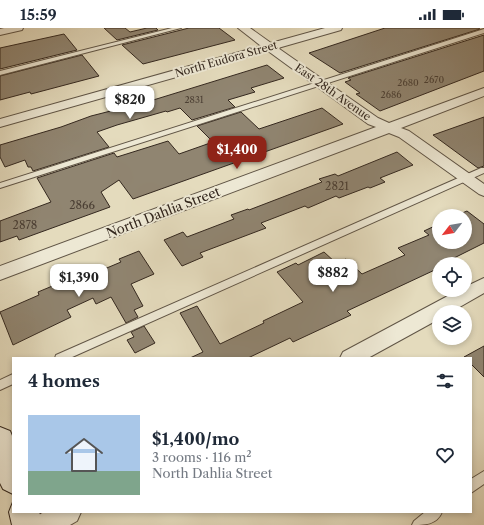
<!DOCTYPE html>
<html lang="en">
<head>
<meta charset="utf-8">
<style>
  :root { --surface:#fff; --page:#f2f2f3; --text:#1f2937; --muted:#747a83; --line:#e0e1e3; --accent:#8f2418 }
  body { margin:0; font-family:"Libre Caslon Text",serif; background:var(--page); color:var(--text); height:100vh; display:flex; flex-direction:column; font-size:15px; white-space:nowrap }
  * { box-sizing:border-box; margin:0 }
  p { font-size:13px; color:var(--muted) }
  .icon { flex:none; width:22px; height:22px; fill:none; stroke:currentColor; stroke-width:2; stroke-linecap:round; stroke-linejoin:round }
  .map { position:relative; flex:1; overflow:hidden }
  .details { position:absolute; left:12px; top:329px; width:460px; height:156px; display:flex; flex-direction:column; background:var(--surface); border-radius:0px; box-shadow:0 2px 6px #0003 }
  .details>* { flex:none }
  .needle { width:26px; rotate:239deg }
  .fabs { position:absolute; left:432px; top:181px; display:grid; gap:8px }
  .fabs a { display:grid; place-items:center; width:40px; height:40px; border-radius:50%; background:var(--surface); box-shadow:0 2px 6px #0003; font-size:20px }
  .price { position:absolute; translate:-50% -34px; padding:0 9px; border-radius:8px; background:#fff; color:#222; font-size:13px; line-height:26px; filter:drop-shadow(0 1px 2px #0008) }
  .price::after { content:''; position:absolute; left:50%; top:24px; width:12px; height:9px; margin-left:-6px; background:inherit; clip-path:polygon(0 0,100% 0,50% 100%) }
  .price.current { background:var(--accent); color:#fff }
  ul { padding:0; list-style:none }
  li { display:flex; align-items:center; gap:12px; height:100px; padding:0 16px }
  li+li { border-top:1px solid var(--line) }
  li span { display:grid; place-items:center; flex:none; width:112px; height:80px; border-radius:0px; color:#555 }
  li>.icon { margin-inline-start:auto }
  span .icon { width:48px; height:48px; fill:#fffc; stroke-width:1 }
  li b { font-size:17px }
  h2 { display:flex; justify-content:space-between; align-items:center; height:48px; padding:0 16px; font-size:17px }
  .status { display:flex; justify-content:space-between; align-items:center; height:28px; padding:0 20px; background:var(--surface); direction:ltr }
  .status svg { height:11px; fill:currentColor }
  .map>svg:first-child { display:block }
  .building { fill:#908571; stroke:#34281f }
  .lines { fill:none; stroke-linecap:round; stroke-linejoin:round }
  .lane-casing { stroke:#605546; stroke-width:2 }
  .street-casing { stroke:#605546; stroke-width:2 }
  .secondary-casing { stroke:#34281f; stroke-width:2 }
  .lane { fill:#ede8d4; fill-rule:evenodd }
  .street { fill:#ede8d4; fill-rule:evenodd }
  .secondary { fill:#ede8d4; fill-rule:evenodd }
  .labels { text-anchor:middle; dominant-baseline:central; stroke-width:4; stroke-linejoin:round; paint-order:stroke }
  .far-number-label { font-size:9px; fill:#4b3f34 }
  .far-street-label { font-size:11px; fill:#34281f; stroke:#ede8d4 }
  .number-label { font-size:11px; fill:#4b3f34 }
  .street-label { font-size:13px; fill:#34281f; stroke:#ede8d4 }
</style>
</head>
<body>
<div class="status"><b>15:59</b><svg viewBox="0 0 49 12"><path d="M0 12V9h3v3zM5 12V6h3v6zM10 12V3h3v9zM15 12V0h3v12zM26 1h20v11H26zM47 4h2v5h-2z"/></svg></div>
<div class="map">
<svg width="484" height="497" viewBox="0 0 484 497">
  <rect width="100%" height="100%" fill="#e4dbbd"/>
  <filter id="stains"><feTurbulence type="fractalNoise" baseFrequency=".005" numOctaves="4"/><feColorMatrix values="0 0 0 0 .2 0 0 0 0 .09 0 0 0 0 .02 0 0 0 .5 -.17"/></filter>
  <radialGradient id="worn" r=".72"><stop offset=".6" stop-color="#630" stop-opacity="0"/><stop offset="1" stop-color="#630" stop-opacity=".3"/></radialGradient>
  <g class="building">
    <path d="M 104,0 L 125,0 L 130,4 L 147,0 L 156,0 L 158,2 L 117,12 Z"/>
    <path d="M 189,0 L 219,0 L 235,12 L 143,36 L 122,17 Z"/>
    <path d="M 385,0 L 478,0 L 480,1 L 340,45 L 309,25 Z"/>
    <path d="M 64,6 L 77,22 L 0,41 L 0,20 Z"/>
    <path d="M 484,7 L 484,43 L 380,83 L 356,66 L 360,65 L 345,54 L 351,52 L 348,50 Z"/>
    <path d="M 82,27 L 99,48 L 31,66 L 30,64 L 0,72 L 0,48 Z"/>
    <path d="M 267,37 L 284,50 L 251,60 L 255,64 L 228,72 L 235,79 L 192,92 L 180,80 L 167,84 L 166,83 L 117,97 L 97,104 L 109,119 L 33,143 L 31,139 L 28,139 L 25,132 L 5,139 L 0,129 L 0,117 L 61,99 L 91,88 L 150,73 Z"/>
    <path d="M 322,80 L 343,96 L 133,171 L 119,152 L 101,164 L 110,179 L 19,212 L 17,208 L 0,214 L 0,193 L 51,174 L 37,150 L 114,125 L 117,129 L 168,113 L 179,126 L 213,114 L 197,98 L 241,84 L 259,101 Z"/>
    <path d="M 484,89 L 484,138 L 478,140 L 433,107 Z"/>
    <path d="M 397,124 L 413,137 L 380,150 L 385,154 L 370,160 L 368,159 L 339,170 L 336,168 L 308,180 L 305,178 L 261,195 L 266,200 L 200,225 L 203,229 L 182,238 L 164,212 L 183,204 L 187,209 L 234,191 L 231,187 L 248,181 L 249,182 L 322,154 L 319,151 L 335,146 L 338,148 Z"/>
    <path d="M 467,183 L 484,196 L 484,215 L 442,236 L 439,236 L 439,240 L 347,283 L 351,287 L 293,314 L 290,310 L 248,330 L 190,330 L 203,324 L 180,285 L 197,278 L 220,316 L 264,295 L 263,293 L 303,274 L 277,244 L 296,235 L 298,237 L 324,224 L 336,235 L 346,231 L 362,246 L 405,227 L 398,220 L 429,207 L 424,203 L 439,196 L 439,214 L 465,214 L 465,188 L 455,188 Z"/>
    <path d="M 139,223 L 154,246 L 131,256 L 143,278 L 134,282 L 138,289 L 126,295 L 111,269 L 96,276 L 93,270 L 67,282 L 71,289 L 13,317 L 0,284 L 39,267 L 38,264 L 62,254 L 64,258 L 121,234 L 119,231 Z"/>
    <path d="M 144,298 L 155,315 L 135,325 L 127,312 L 134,309 L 131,304 Z"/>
    <path d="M 484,318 L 484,349 L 471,336 L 471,330 L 464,329 Z"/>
  </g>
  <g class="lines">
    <g class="lane-casing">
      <g id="lane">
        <path d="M 172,0 L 181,0 L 0,47 L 0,43 Z"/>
        <path d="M 484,1 L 484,5 L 0,160 L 0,155 Z"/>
        <path d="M 481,140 L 484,140 L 484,145 L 70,330 L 55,330 L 56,327 Z"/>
        <path d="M 13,346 L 13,356 L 0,362 L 0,352 Z"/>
        <path d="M 484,443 L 484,456 L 471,465 L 471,451 Z"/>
        <path d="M 425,484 L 442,484 C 437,497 424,497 412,497 L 414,493 Z"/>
      </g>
    </g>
    <g class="street-casing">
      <g id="street">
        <path d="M 4,0 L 23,0 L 22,2 L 0,7 L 0,1 Z"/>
        <path d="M 238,0 L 250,0 L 271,15 L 325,0 L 342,0 L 341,2 L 278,20 L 378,90 L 389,95 L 484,60 L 484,68 L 401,100 L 409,103 L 484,156 L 484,168 L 479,166 L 399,109 L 389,105 L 0,252 L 0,238 L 376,99 L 368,96 L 268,23 L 0,99 L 0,91 L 261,18 Z"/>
        <path d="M 484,250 L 484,265 L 451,284 L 439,284 L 439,291 L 368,330 L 340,330 L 343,324 L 459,262 L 465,262 L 465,259 Z"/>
        <path d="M 44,484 L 81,484 L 77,493 L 70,497 L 33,497 L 37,488 Z"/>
      </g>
    </g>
    <g class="secondary-casing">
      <g id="secondary">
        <path d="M 0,399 L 10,403 L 13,410 L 13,466 L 3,461 L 0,455 Z"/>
        <path d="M 13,474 L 13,484 L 39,484 L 44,497 L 12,497 L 9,484 Z"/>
      </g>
    </g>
    <use href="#lane" class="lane"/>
    <use href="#street" class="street"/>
    <use href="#secondary" class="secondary"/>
  </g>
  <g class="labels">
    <g class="far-number-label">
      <text x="434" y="51">2670</text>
      <text x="408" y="54">2680</text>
      <text x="391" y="66">2686</text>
      <text x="194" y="71">2831</text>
    </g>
    <g class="far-street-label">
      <text transform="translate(226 31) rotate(-16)">North Eudora Street</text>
      <text transform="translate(333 64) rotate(35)">East 28th Avenue</text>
    </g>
    <g class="number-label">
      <text x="337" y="158">2821</text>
      <text x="82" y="177">2866</text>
      <text x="25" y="197">2878</text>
    </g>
    <g class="street-label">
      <text transform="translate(163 184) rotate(-21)">North Dahlia Street</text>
    </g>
  </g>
  <rect width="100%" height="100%" filter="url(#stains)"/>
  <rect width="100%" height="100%" fill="url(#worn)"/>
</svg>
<div class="fabs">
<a><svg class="needle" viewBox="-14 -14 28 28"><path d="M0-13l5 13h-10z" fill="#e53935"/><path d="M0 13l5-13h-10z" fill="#747a83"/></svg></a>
<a><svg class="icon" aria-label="locate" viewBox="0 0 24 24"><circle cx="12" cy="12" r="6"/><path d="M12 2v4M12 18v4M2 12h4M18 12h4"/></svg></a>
<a><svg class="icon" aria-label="layers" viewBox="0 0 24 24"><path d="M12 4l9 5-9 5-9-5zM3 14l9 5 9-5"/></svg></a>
</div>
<b class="price" style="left:130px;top:92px">$820</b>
<b class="price current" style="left:237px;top:142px">$1,400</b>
<b class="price" style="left:333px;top:265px">$882</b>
<b class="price" style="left:79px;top:270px">$1,390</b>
<section class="details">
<h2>4 homes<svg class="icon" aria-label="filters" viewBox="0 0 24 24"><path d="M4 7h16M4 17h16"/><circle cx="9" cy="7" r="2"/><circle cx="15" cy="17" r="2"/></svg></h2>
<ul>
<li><span style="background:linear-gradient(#a9c7e8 70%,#7fa58c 0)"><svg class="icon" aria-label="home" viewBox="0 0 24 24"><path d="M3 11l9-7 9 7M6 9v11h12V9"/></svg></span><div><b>$1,400/mo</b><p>3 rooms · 116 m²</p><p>North Dahlia Street</p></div><svg class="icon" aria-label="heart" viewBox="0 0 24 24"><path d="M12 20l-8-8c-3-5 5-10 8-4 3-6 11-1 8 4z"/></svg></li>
</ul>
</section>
</div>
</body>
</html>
